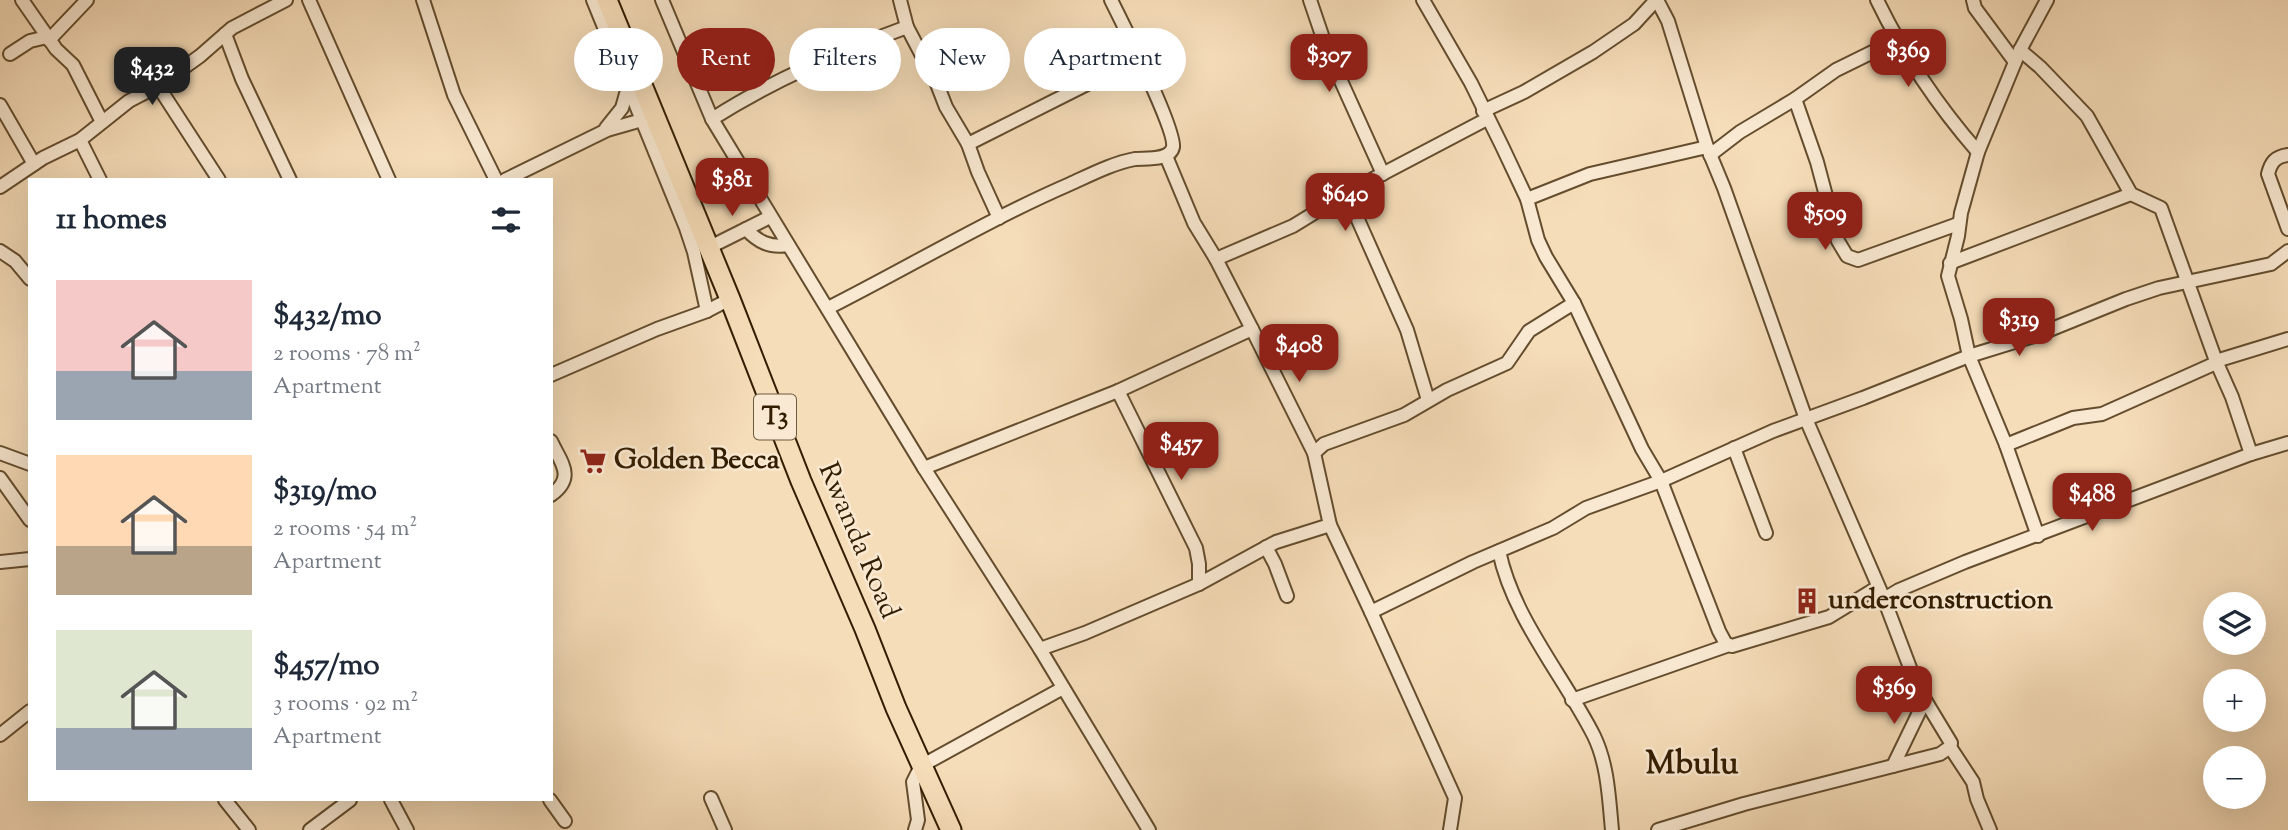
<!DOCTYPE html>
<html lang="en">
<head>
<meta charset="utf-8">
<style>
  :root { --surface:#fff; --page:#f2f2f3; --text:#1f2937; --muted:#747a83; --accent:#8f2418 }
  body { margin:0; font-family:"Sorts Mill Goudy",serif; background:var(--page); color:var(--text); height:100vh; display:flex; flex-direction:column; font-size:26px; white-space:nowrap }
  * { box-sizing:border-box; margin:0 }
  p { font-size:23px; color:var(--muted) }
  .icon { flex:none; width:38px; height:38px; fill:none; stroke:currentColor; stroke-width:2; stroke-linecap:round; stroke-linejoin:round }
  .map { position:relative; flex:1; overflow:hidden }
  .drawer { position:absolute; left:28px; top:178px; width:525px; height:623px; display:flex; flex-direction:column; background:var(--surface); border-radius:0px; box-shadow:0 7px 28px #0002 }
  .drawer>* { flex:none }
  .banner { position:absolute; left:574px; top:28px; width:665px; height:63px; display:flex; gap:14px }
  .tools { position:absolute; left:2203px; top:592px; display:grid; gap:14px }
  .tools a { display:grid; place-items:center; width:63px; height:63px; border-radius:50%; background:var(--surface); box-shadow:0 7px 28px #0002; font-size:35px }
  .price { position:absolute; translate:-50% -60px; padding:0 16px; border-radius:14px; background:var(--accent); color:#fff; font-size:23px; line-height:46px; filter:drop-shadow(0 2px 4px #0008) }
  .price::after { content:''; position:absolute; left:50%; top:42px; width:21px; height:16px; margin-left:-10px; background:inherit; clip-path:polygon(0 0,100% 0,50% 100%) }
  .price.current { background:#222; color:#fff }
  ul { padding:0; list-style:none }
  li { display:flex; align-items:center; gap:21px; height:175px; padding:0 28px }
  li span { display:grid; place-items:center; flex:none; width:196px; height:140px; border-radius:0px; color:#555 }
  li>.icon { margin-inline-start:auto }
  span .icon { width:84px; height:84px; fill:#fffc; stroke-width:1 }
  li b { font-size:30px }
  h2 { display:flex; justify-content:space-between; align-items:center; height:84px; padding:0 28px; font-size:30px }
  .tag { padding:0 24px; border-radius:32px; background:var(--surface); box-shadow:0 7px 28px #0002; font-size:24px; line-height:63px }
  .tag.current { background:var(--accent); color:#fff }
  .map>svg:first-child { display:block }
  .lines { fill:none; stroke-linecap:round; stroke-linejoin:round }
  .minor-casing { stroke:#644d2e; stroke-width:16 }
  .highway-casing { stroke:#331d00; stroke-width:23 }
  .minor { stroke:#f9e9d2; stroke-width:12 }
  .highway { stroke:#f6ddb9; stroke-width:19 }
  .labels { text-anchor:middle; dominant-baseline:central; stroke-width:5; stroke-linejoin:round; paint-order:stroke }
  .shield { fill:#f9e9d2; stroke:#6e5a3f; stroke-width:2 }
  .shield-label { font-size:26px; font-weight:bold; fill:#331d00 }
  .poi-label { font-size:28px; font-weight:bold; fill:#331d00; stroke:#f9e9d2; text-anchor:start }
  .street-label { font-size:28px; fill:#331d00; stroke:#f9e9d2 }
  .quarter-label { font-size:32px; font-weight:bold; fill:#331d00; stroke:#f9e9d2 }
</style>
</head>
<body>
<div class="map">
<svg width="2288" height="830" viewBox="0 0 2288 830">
  <rect width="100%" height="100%" fill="#f6ddb9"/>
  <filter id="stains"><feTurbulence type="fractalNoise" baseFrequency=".00286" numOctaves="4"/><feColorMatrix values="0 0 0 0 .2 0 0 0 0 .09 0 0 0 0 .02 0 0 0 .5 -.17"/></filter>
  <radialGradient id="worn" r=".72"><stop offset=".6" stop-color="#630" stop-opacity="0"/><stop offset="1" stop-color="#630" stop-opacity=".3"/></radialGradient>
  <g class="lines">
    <g class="minor-casing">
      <g id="minor">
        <path d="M 22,0 L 56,49 L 73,65 L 102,122"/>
        <path d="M 309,0 L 389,180"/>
        <path d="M 423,0 L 454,95 L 496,180"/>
        <path d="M 593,0 L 686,228 L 694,252 L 707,311"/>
        <path d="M 662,0 L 712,119 L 924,468 L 1040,649 L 1149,830"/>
        <path d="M 900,0 L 907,27"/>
        <path d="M 1310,0 L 1327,50 L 1383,174"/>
        <path d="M 1423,0 L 1471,83 L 1502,146 L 1527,199 L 1538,240 L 1546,257 L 1574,303 L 1642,449 L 1661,481 L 1719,631 L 1726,644 L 1732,646 L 1829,617 L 1878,587"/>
        <path d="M 1657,0 L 1668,21 L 1707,147 L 1724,188 L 1806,419 L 1884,599 L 1912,673 L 1925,700 L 1951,743 L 1950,747 L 1940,754 L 1744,804 L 1658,830"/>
        <path d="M 1877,0 C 1904,56 1937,105 1978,152"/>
        <path d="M 1973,0 L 1975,8 L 2015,62"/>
        <path d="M 225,34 L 242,79 L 290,180"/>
        <path d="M 49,40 L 87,0"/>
        <path d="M 2020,50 L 2040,67 L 2087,116 L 2131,194 L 2161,208 L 2216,361 L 2232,397 L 2251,454"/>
        <path d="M 10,54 L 30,41 L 47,37"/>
        <path d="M 158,86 L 219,180"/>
        <path d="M 1795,99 L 1817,162 L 1838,241 L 1847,256 L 1858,260 L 1958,224"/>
        <path d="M 0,105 L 34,164"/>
        <path d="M 1483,111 L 1524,92 L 1593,52 L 1634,24 L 1656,0"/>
        <path d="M 712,119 C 773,80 839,52 907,27 L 937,84 L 946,107 L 968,144 L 978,172 L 999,218"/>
        <path d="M 606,128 L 622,108 L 628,87"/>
        <path d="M 80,140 L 100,180"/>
        <path d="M 968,144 L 1139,58"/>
        <path d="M 1710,155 L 1740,132 L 1795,99 L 1836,70 L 1897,40"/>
        <path d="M 2288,155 C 2275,157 2271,162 2268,174 L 2288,229"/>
        <path d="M 505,180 L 607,130 L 642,120"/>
        <path d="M 0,187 L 43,158 L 80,140 L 129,101 L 158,86 L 200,56 L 232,28 L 286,0"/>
        <path d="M 1350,191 L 1351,204 L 1407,330 L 1428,400"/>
        <path d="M 1527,199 L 1590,174 L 1707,147"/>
        <path d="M 746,229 C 758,242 770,248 788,245"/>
        <path d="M 708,248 L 770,217"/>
        <path d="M 0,251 L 15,261 L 30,279"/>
        <path d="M 1216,259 L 1293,226 L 1350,191 L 1487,119"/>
        <path d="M 1950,263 L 2131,194"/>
        <path d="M 828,308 C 909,267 987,220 1070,184 C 1090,175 1113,163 1135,159 C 1146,158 1170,161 1173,147 C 1176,130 1122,22 1111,0"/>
        <path d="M 1252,329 L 1314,453"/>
        <path d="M 2216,361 L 2288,339"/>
        <path d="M 551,375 L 657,329 L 707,311 L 730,299"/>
        <path d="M 1118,391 L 1196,548 L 1199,564 L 1199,584"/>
        <path d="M 551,441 C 561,463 576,477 551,495"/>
        <path d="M 2006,445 L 2073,418 L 2102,414 L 2216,363"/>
        <path d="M 1734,448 L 1766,533"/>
        <path d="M 0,453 L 30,464"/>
        <path d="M 924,468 L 1118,391 L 1252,329 L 1216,259 L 1194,223 L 1166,156"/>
        <path d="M 0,478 L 30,520"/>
        <path d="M 1330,525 L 1314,453 L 1324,444 L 1404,415 L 1447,390 L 1507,363 L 1529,331 L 1574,303"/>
        <path d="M 2038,536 L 2006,445 L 1969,356 L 1961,319 L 1948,276 L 1958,236 L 1961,213 L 1978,152 L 2020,50 L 2047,0"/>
        <path d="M 1266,547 L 1275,564 L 1287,596"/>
        <path d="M 1499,551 C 1513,618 1563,675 1594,736 C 1608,765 1609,799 1612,830"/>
        <path d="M 0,562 L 30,559"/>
        <path d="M 1884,599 L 1899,590 L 1965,562 L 2251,454 L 2288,443"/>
        <path d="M 1371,612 L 1455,798 L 1450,830"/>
        <path d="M 1040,649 L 1085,633 L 1199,584 L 1276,542 L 1330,525 L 1371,612 L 1473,562 L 1553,528 L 1586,508 L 1661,481 L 1773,431 L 1863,398 L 1969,356 L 2037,335 L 2126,299 L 2159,288 L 2271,264 L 2288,251"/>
        <path d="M 1572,700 L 1729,645"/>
        <path d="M 0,735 L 30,711"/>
        <path d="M 1950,747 L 1973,782 L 1977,799 L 1990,830"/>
        <path d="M 1893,766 L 1925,700"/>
        <path d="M 711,798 L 725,830"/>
        <path d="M 225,800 L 249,830"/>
        <path d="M 391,800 L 407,830"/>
        <path d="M 550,800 L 565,821"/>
        <path d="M 310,830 L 350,800"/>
        <path d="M 915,830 L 918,820 L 913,782 L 921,766 L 1063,688"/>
      </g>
    </g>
    <g class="highway-casing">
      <path id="highway" d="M 607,0 L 730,299 L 801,481 L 865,629 L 896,708 L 951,830"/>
    </g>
    <use href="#minor" class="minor"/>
    <use href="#highway" class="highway"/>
  </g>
  <defs>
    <g id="supermarket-bare" transform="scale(2.1)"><path d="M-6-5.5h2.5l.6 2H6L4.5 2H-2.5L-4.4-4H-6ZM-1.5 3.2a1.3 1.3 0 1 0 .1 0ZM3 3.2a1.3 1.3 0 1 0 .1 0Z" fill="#8f2418" stroke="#f9e9d2" stroke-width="2.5" paint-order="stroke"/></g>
    <g id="building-bare" transform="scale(2.1)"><path d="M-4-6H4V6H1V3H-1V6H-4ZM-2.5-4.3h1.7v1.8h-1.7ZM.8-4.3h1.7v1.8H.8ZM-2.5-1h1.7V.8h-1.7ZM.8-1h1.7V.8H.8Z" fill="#8f2418" stroke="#f9e9d2" stroke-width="2.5" paint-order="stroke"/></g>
  </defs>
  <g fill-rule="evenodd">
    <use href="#supermarket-bare" x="593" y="461"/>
    <use href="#building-bare" x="1807" y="601"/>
  </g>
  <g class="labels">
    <rect class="shield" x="754" y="394.5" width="42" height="45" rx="5"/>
    <g class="shield-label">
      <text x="775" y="417">T3</text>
    </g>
    <g class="poi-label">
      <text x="614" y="461">Golden Becca</text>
      <text x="1828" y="601">underconstruction</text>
    </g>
    <g class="street-label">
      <text transform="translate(858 541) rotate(67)">Rwanda Road</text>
    </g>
    <g class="quarter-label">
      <text x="1692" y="765">Mbulu</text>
    </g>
  </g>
  <rect width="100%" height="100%" filter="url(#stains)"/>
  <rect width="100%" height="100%" fill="url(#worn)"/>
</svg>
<div class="tools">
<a><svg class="icon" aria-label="layers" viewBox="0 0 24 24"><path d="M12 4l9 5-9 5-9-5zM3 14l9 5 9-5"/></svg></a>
<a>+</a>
<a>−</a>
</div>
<b class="price" style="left:1908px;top:89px">$369</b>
<b class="price" style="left:1329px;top:94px">$307</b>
<b class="price current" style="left:152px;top:107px">$432</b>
<b class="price" style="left:732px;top:218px">$381</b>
<b class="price" style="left:1345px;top:233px">$640</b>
<b class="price" style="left:1825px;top:252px">$509</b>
<b class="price" style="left:2019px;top:358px">$319</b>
<b class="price" style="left:1299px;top:384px">$408</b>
<b class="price" style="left:1181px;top:482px">$457</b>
<b class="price" style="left:2092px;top:533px">$488</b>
<b class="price" style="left:1894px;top:726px">$369</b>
<div class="banner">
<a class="tag">Buy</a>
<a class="tag current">Rent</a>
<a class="tag">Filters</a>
<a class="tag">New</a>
<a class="tag">Apartment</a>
</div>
<section class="drawer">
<h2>11 homes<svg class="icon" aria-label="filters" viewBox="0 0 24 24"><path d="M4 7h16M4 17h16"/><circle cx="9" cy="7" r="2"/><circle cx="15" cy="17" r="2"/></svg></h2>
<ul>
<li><span style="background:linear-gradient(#f6c9c9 65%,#9aa5b1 0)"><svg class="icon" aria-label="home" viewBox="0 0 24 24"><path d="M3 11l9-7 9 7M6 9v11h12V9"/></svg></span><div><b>$432/mo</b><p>2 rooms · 78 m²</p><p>Apartment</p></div></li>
<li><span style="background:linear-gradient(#ffd9b3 65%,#b9a48a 0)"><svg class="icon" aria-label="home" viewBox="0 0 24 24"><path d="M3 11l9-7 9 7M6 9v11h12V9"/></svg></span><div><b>$319/mo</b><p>2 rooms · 54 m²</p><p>Apartment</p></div></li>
<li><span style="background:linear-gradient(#dfe7d0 70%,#9aa5b1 0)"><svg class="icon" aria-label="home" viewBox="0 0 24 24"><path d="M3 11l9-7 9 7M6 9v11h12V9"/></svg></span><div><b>$457/mo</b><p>3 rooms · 92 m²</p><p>Apartment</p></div></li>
</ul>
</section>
</div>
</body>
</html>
